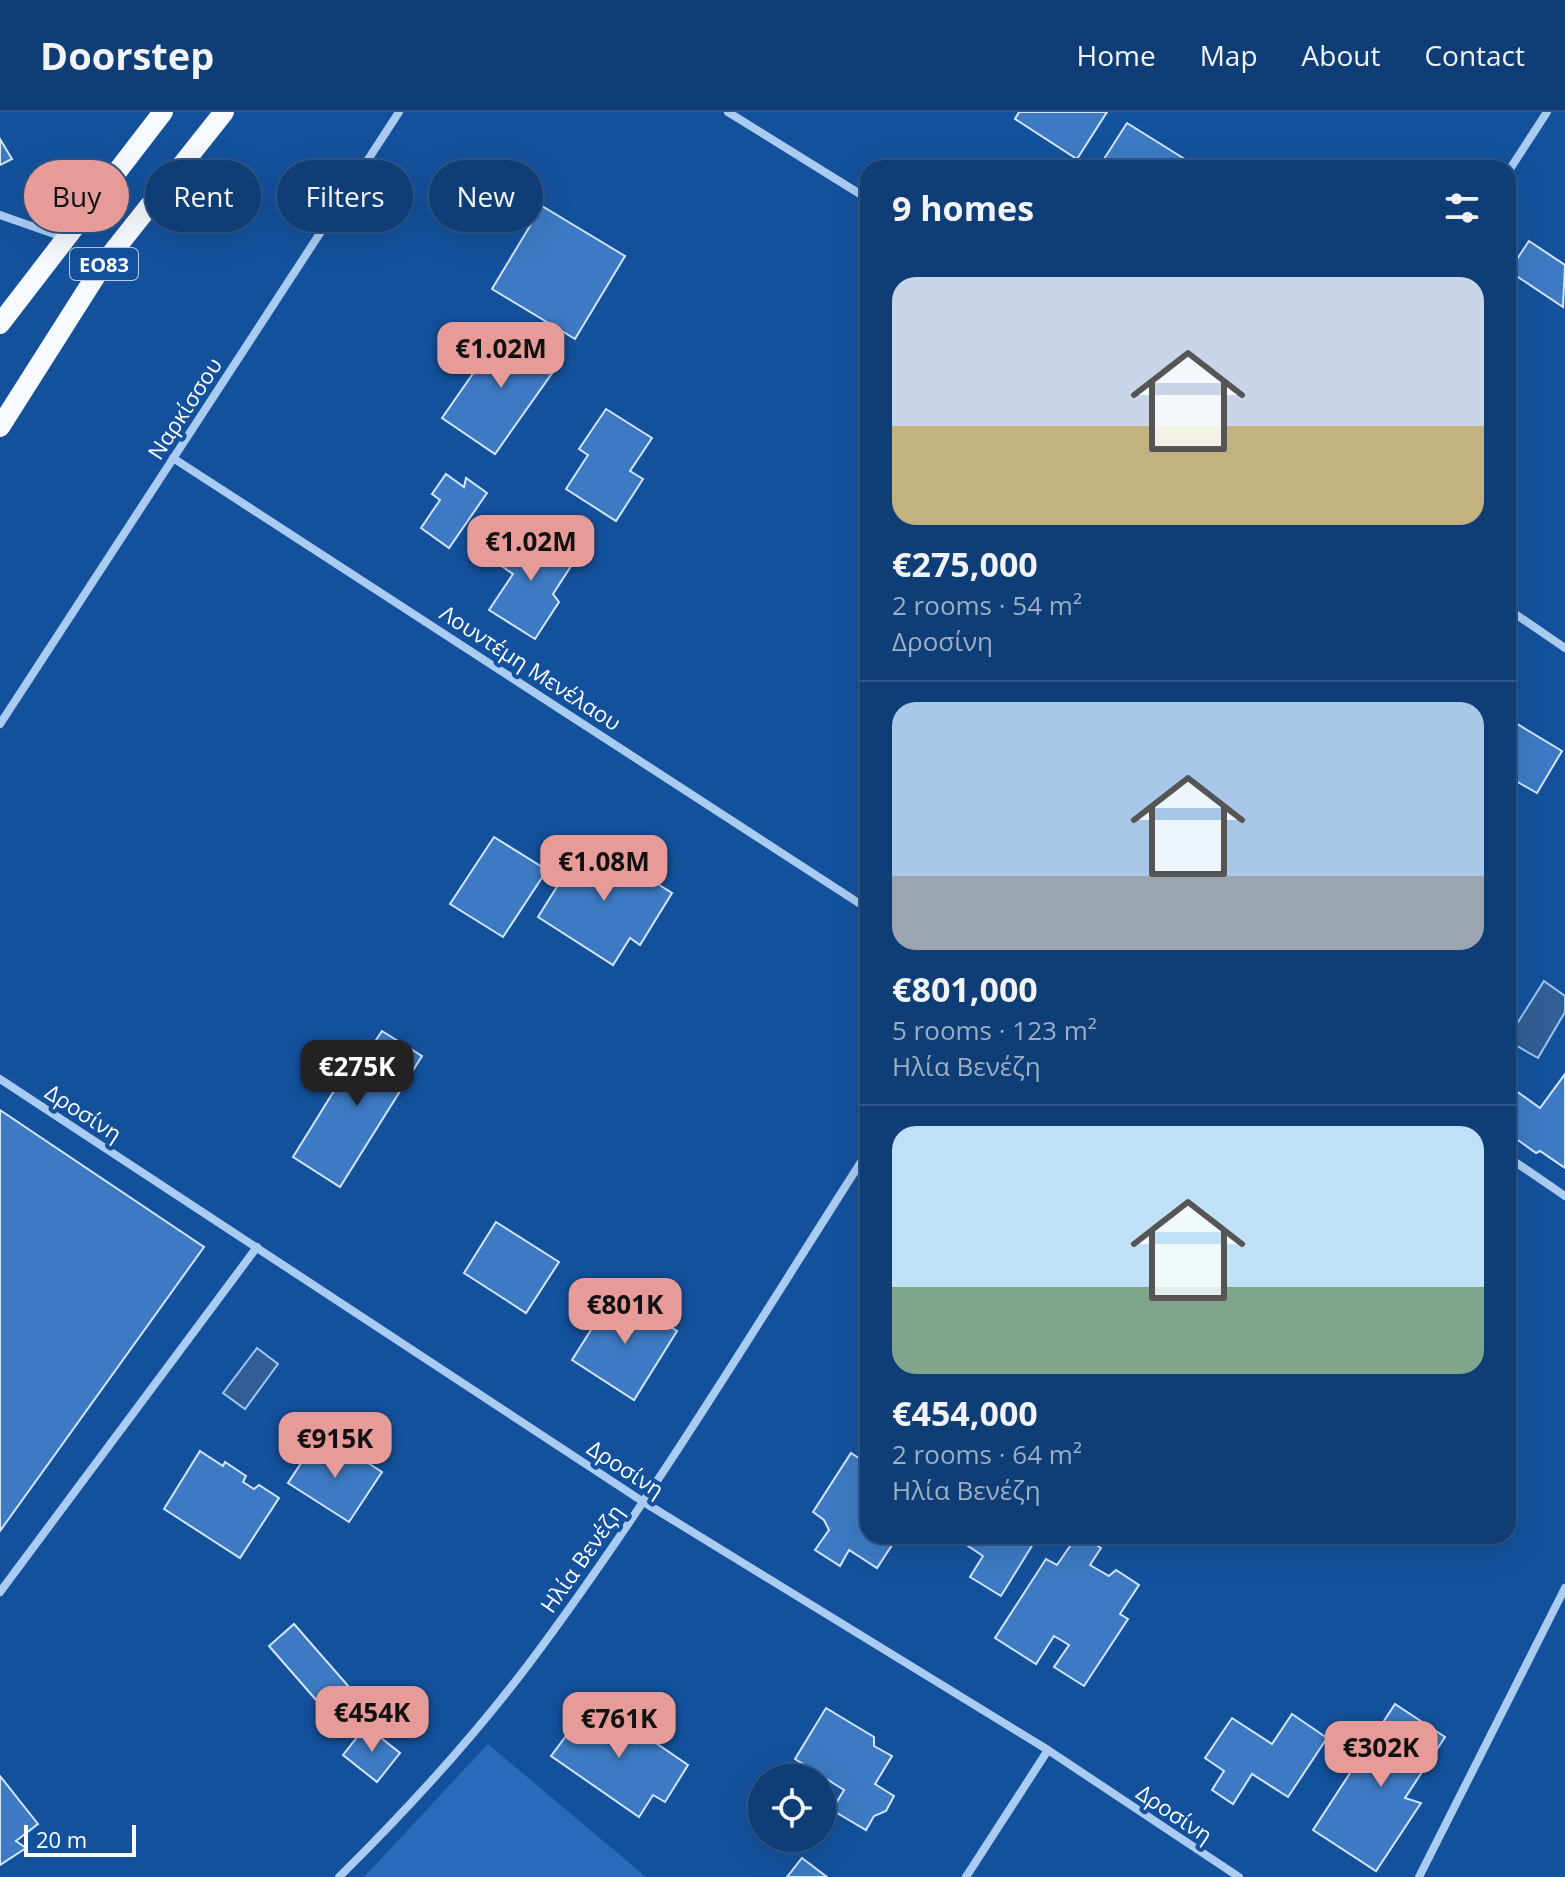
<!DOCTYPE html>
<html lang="en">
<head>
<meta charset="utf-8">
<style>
  :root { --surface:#0f3d75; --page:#18447a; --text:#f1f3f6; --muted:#9baec5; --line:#2f5687; --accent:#e69b98 }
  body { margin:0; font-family:"Open Sans",sans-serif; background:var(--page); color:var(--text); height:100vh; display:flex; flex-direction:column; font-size:30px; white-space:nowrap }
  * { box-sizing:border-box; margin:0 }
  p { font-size:26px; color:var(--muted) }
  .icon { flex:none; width:44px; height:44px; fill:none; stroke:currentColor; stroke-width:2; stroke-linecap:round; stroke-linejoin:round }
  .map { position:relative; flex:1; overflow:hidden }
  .panel { position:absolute; left:860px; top:48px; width:656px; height:1384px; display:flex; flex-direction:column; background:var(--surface); border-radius:24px; box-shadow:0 8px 32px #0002,0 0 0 2px var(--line) }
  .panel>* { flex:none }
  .guide { position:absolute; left:24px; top:48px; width:716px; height:72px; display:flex; gap:16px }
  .controls { position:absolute; left:748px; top:1652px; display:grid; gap:16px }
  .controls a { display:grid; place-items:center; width:88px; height:88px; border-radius:50%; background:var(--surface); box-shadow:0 8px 32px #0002,0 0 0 2px var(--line); font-size:40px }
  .scale { position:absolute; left:24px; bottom:20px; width:112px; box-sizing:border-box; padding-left:8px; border:4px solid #fff; border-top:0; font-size:22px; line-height:28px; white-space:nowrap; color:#fff; -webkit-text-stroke:6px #14519c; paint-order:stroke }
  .price { position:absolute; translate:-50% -68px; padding:0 18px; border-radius:16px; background:var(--accent); color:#111; font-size:26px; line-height:52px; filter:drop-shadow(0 2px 4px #0008) }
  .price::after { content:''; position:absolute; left:50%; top:48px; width:24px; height:18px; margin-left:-12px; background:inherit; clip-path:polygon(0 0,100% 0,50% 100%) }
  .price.on { background:#222; color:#fff }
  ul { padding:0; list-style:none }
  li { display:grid; align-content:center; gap:16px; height:424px; padding:0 32px }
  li+li { border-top:2px solid var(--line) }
  li span { display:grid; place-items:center; height:248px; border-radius:24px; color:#555 }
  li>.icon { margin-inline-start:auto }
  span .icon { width:144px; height:144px; fill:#fffc; stroke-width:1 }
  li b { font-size:34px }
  h2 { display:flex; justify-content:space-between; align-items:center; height:96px; padding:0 32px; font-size:34px }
  .chip { padding:0 28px; border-radius:36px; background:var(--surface); box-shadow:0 8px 32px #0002,0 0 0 2px var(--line); font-size:28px; line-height:72px }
  .chip.on { background:var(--accent); color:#111 }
  header { display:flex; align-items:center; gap:48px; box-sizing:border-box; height:112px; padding:0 40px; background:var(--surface); border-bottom:2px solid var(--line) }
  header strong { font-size:38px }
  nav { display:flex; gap:44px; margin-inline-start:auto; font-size:28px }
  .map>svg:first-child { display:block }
  .green { fill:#276bba }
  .water { fill:#315e95; stroke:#9cc7f6; stroke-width:2 }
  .building { fill:#3d7ac3; stroke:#d2e6fd; stroke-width:2 }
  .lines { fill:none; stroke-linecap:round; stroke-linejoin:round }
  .minor { stroke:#aaccf3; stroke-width:8 }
  .primary { stroke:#f6faff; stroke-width:20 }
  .labels { text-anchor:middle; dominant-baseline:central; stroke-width:8; stroke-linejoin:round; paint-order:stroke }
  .shield { fill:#14519c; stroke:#b8cbe1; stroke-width:2 }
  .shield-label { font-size:20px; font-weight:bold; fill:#fff }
  .street-label { font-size:22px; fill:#fff; stroke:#14519c }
</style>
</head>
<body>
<header>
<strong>Doorstep</strong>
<nav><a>Home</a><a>Map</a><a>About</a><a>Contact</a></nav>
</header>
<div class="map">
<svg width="1565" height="1765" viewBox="0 0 1565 1765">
  <rect width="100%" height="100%" fill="#14519c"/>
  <path class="green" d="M 488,1632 L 646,1765 L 364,1765 Z"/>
  <g class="water">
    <path d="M 1544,869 L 1565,884 L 1565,900 L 1538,946 L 1508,929 L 1508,926 Z"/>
    <path d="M 257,1236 L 278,1252 L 245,1297 L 223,1281 Z"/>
  </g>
  <g class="building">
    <path d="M 1019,0 L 1107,0 L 1077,47 L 1015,7 Z"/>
    <path d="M 1127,11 L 1199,56 L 1104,56 L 1104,47 Z"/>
    <path d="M 0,27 L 12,47 L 0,53 Z"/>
    <path d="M 542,94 L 625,144 L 575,227 L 492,177 Z"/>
    <path d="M 1529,129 L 1565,153 L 1563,195 L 1509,159 Z"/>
    <path d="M 507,213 L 560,250 L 495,342 L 442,306 Z"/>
    <path d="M 606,297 L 652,326 L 630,359 L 643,367 L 616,409 L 566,377 L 588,343 L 579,337 Z"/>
    <path d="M 446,362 L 464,375 L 466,366 L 487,381 L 449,436 L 421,416 L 440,388 L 432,382 Z"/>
    <path d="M 525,416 L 575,448 L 553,482 L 559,490 L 535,527 L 489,498 L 513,462 L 500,453 Z"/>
    <path d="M 1509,607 L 1562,639 L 1537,681 L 1514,668 L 1508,679 Z"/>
    <path d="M 1508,685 L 1516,690 L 1508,704 Z"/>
    <path d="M 494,725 L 547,758 L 503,825 L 450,792 Z"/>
    <path d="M 587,727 L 672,781 L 640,833 L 630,826 L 613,853 L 538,805 Z"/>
    <path d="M 382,919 L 422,944 L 340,1075 L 293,1045 L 365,929 L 372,934 Z"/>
    <path d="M 1565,962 L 1565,1056 L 1540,1039 L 1536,1041 L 1508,1021 L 1508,981 L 1512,976 L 1540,996 Z"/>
    <path d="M 0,998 L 204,1135 L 0,1419 Z"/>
    <path d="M 496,1110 L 559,1150 L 526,1201 L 464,1161 Z"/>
    <path d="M 615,1180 L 677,1219 L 634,1288 L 572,1248 Z"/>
    <path d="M 317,1327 L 347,1347 L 351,1340 L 382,1360 L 349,1410 L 288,1371 Z"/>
    <path d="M 200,1339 L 223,1354 L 225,1350 L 246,1364 L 243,1370 L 254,1377 L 259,1373 L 279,1386 L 240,1446 L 164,1397 Z"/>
    <path d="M 851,1341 L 868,1352 L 868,1424 L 898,1424 L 877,1456 L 849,1438 L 840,1454 L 815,1438 L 829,1418 L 824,1408 L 813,1400 Z"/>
    <path d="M 970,1424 L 1038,1424 L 1001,1484 L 970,1465 L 983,1444 L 965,1432 Z"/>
    <path d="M 1077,1424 L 1082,1424 L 1101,1436 L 1090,1453 L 1109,1464 L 1116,1458 L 1139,1473 L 1120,1502 L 1128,1507 L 1084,1574 L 1054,1555 L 1069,1533 L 1054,1524 L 1036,1552 L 995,1526 L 1046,1447 L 1057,1453 Z"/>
    <path d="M 294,1512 L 349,1575 L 324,1597 L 269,1534 Z"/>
    <path d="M 593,1588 L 688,1653 L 665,1690 L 653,1683 L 639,1705 L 551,1644 Z"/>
    <path d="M 1395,1592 L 1445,1625 L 1405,1686 L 1421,1691 L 1376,1759 L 1313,1718 Z"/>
    <path d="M 826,1596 L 874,1625 L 874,1634 L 892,1644 L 875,1672 L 894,1684 L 886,1699 L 874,1704 L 866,1718 L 832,1698 L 844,1678 L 795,1647 Z"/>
    <path d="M 1292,1602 L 1327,1626 L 1288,1685 L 1252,1662 L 1233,1692 L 1212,1678 L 1224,1659 L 1205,1646 L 1232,1606 L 1272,1632 Z"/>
    <path d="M 366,1614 L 400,1641 L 377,1670 L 343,1643 Z"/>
    <path d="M 0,1664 L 38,1712 L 16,1729 L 26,1736 L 0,1753 Z"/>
    <path d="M 802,1746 L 827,1765 L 787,1765 Z"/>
  </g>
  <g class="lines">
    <g class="minor">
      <path d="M 728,0 L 868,87"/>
      <path d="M 1508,60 L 1547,0"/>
      <path d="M 0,103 L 63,125"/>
      <path d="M 173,346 L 868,797"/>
      <path d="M 1508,497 L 1565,536"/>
      <path d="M 0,612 L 399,0"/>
      <path d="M 0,967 L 642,1389 L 1048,1638 L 1239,1765"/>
      <path d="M 1508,1045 L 1565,1084"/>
      <path d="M 0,1480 L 257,1135"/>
      <path d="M 339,1765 C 406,1699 471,1628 528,1553 C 651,1389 757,1212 868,1039"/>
      <path d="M 966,1765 L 1048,1638"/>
      <path d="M 1419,1765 L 1565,1476"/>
    </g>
    <g class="primary">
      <path d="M 0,212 L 163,0"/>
      <path d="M 0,315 L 104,151 L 224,0"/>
    </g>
  </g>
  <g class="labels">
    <rect class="shield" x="70" y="136" width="68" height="32" rx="6"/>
    <g class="shield-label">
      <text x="104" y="152">ΕΟ83</text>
    </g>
    <g class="street-label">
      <text transform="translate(184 296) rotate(-57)">Ναρκίσσου</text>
      <text transform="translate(531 555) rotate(33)">Λουντέμη Μενέλαου</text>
      <text transform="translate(84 1000) rotate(33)">Δροσίνη</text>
      <text transform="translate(626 1356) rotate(33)">Δροσίνη</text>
      <text transform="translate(581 1446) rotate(-55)">Ηλία Βενέζη</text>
      <text transform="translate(1175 1701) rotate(34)">Δροσίνη</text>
    </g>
  </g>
</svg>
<div class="controls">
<a><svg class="icon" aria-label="locate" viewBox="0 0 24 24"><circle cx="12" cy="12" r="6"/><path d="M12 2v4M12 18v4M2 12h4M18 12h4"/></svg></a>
</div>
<div class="scale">20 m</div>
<b class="price" style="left:501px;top:278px">€1.02M</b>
<b class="price" style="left:531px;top:471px">€1.02M</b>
<b class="price" style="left:604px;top:791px">€1.08M</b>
<b class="price on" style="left:357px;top:996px">€275K</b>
<b class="price" style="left:625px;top:1234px">€801K</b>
<b class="price" style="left:335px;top:1368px">€915K</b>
<b class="price" style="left:372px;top:1642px">€454K</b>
<b class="price" style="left:619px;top:1648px">€761K</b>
<b class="price" style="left:1381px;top:1677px">€302K</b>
<div class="guide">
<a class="chip on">Buy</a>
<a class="chip">Rent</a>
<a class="chip">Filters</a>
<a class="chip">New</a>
</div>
<section class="panel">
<h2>9 homes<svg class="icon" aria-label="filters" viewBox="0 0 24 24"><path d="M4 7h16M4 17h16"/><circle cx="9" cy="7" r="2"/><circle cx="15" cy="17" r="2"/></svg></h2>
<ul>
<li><span style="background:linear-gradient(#c9d6e8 60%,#c2b280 0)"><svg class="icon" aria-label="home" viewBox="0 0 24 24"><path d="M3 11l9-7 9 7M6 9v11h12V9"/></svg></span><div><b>€275,000</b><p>2 rooms · 54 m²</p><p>Δροσίνη</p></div></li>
<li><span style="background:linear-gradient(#a9c7e8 70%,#9aa5b1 0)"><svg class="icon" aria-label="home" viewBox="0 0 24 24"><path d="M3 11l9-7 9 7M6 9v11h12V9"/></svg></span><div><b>€801,000</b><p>5 rooms · 123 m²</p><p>Ηλία Βενέζη</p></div></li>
<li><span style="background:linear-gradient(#bfe0f5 65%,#7fa58c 0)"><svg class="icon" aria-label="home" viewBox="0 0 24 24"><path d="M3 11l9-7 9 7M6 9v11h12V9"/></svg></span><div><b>€454,000</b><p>2 rooms · 64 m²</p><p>Ηλία Βενέζη</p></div></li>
</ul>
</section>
</div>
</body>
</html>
